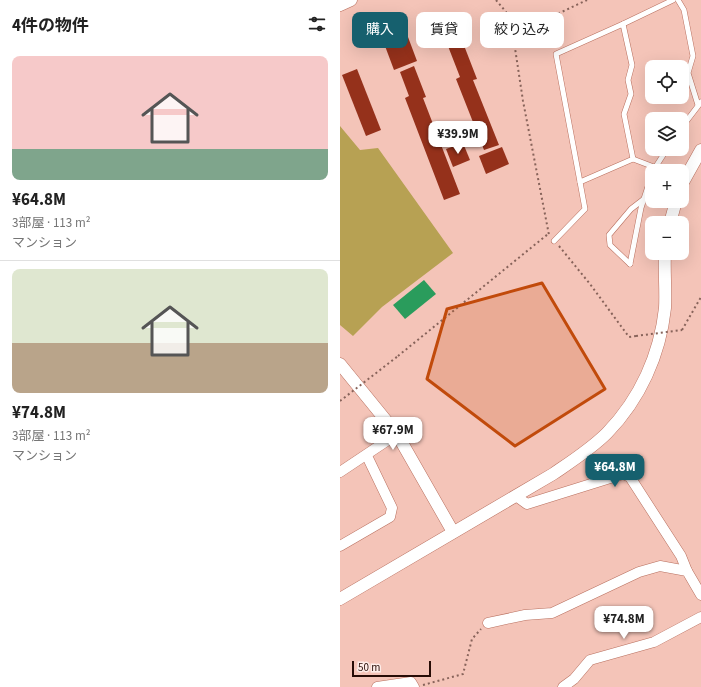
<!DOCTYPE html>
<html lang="ja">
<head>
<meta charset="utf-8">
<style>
  :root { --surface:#fff; --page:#f6f6f6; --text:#222; --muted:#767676; --line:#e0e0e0; --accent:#16606e }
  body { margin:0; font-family:"Source Sans 3","Noto Sans JP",sans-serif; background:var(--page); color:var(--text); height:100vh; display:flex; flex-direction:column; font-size:15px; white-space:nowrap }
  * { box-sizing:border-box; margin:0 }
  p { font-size:13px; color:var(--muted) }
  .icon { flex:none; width:22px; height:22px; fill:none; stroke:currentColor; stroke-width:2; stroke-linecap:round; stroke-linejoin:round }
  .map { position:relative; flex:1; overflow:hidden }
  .sheet { display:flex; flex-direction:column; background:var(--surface); width:340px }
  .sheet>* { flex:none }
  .hud { position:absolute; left:12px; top:12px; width:289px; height:36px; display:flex; gap:8px }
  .controls { position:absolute; left:305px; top:60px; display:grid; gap:8px }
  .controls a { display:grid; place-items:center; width:44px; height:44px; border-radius:8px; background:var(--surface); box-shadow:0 4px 16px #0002; font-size:20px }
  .scale { position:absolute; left:12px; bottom:10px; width:79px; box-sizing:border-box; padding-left:4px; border:2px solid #270c06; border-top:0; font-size:11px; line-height:14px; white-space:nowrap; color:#270c06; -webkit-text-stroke:3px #feede9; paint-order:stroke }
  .price { position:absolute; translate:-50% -34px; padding:0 9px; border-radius:8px; background:#fff; color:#222; font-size:13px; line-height:26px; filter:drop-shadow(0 1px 2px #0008) }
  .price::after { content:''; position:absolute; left:50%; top:24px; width:12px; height:9px; margin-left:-6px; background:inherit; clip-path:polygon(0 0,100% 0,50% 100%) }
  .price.current { background:var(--accent); color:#fff }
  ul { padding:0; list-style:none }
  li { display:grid; align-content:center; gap:8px; height:212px; padding:0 12px }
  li+li { border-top:1px solid var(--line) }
  li span { display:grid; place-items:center; height:124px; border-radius:8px; color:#555 }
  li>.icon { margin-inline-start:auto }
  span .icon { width:72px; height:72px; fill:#fffc; stroke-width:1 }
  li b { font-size:17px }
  h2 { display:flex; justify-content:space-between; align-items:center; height:48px; padding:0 12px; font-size:17px }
  .tag { padding:0 14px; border-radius:8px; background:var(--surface); box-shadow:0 4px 16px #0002; font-size:14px; line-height:36px }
  .tag.current { background:var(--accent); color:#fff }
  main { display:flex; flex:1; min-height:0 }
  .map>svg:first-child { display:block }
  .green { fill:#b7a153 }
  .water { fill:#2a9c5c }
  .building { fill:#95311b }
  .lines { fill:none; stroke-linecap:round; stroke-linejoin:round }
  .service-casing { stroke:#b86f5e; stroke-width:6 }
  .minor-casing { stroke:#b86f5e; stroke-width:11 }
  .tertiary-casing { stroke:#b86f5e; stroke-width:13 }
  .path { stroke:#87635a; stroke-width:2; stroke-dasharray:2 3; stroke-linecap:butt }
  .service { stroke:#fff; stroke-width:5 }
  .minor { stroke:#fff; stroke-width:10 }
  .tertiary { stroke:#fff; stroke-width:12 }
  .path-bridge { stroke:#87635a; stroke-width:2; stroke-dasharray:2 3; stroke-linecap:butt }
  .marked { fill:#c14a0b; fill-opacity:0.2; stroke:#c14a0b; stroke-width:3; stroke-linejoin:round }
</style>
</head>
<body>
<main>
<section class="sheet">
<h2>4件の物件<svg class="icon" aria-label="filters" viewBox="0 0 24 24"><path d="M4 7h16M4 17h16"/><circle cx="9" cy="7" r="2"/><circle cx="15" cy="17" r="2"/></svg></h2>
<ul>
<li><span style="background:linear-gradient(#f6c9c9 75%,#7fa58c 0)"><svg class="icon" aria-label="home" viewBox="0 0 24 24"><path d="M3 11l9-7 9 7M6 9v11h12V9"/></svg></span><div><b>¥64.8M</b><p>3部屋 · 113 m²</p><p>マンション</p></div></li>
<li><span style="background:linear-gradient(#dfe7d0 60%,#b9a48a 0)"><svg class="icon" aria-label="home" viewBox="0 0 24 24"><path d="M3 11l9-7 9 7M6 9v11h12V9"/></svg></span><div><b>¥74.8M</b><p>3部屋 · 113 m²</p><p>マンション</p></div></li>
</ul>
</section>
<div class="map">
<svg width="361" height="687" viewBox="0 0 361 687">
  <rect width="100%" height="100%" fill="#f4c4b8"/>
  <path class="green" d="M 0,126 L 20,150 L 38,148 L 113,253 L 42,307 L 13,336 L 0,325 Z"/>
  <path class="water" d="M 84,280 L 96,294 L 65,319 L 53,305 Z"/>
  <g class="building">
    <path d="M 113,17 L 137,79 L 133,80 L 159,145 L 144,150 L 116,79 L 120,77 L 99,23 Z"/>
    <path d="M 65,29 L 77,61 L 54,70 L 42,38 Z"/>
    <path d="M 74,66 L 86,97 L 83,98 L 120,194 L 104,200 L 65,98 L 69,96 L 60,72 Z"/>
    <path d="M 17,69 L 41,130 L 26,136 L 2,75 Z"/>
    <path d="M 123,143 L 130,160 L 113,167 L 106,149 Z"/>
    <path d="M 162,147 L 169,164 L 146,174 L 139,156 Z"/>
  </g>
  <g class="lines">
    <g class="service-casing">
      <g id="service">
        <path d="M 338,0 L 344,10 L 353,56 L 348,73 L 358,105"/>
        <path d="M 283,24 L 333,0"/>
        <path d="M 342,127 L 361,102"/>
        <path d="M 313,171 L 327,149"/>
        <path d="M 240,182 L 216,54 L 283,24 L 292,65 L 288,80 L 291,94 L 284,114 L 293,159"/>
        <path d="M 214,241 L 245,209 L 240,182 L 293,159 L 314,167"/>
        <path d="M 290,264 L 301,208 L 312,174"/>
        <path d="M 290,264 L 270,245 L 269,235 L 291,209 L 304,199"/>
      </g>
    </g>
    <g class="minor-casing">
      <g id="minor">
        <path d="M 0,472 L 57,434"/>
        <path d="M 176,496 L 187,504 L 283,474 L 290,477 L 341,556 L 347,571"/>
        <path d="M 0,546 L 50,517 L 52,508 L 27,456"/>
        <path d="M 148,623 L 185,615 L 212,613 L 299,572 L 320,566 L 347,571 L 361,595"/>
        <path d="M 37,687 L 71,682 L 74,687"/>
        <path d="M 223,687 L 234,679 L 250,660 L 314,642 L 361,617"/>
      </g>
    </g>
    <g class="tertiary-casing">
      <g id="tertiary">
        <path d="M 0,5 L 11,0"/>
        <path d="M 342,184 L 361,150"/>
        <path d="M 330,223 L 336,201"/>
        <path d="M 0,364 L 57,434 L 113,532"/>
        <path d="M 0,599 L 213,474 C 232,461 251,449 267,433 C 300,399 320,355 325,308 C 326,290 324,271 325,253"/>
      </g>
    </g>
    <g class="path">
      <path d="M 156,0 L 166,12 L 173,35 L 183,101 L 209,235"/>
      <path d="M 173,35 L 247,0"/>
      <path d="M 219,246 L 250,284 L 289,337 L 296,336"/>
      <path d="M 342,330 L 361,297"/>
      <path d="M 58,356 L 208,234"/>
      <path d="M 83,685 L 123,674 L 132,639 L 141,629"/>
    </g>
    <use href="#service" class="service"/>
    <use href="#minor" class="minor"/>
    <use href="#tertiary" class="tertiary"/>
    <g class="path-bridge">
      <path d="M 296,336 L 342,330"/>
      <path d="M 0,401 L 58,356"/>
    </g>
  </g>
  <path class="marked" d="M 202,283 L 265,389 L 175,446 L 87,379 L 107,309 Z"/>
</svg>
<div class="controls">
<a><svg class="icon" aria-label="locate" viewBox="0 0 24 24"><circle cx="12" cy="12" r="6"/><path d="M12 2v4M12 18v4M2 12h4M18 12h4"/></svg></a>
<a><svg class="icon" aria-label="layers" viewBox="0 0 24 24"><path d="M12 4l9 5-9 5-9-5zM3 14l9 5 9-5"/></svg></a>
<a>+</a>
<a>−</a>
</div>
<div class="scale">50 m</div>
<b class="price" style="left:118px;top:155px">¥39.9M</b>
<b class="price" style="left:53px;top:451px">¥67.9M</b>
<b class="price current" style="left:275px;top:488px">¥64.8M</b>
<b class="price" style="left:284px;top:640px">¥74.8M</b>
<div class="hud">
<a class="tag current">購入</a>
<a class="tag">賃貸</a>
<a class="tag">絞り込み</a>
</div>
</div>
</main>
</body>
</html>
